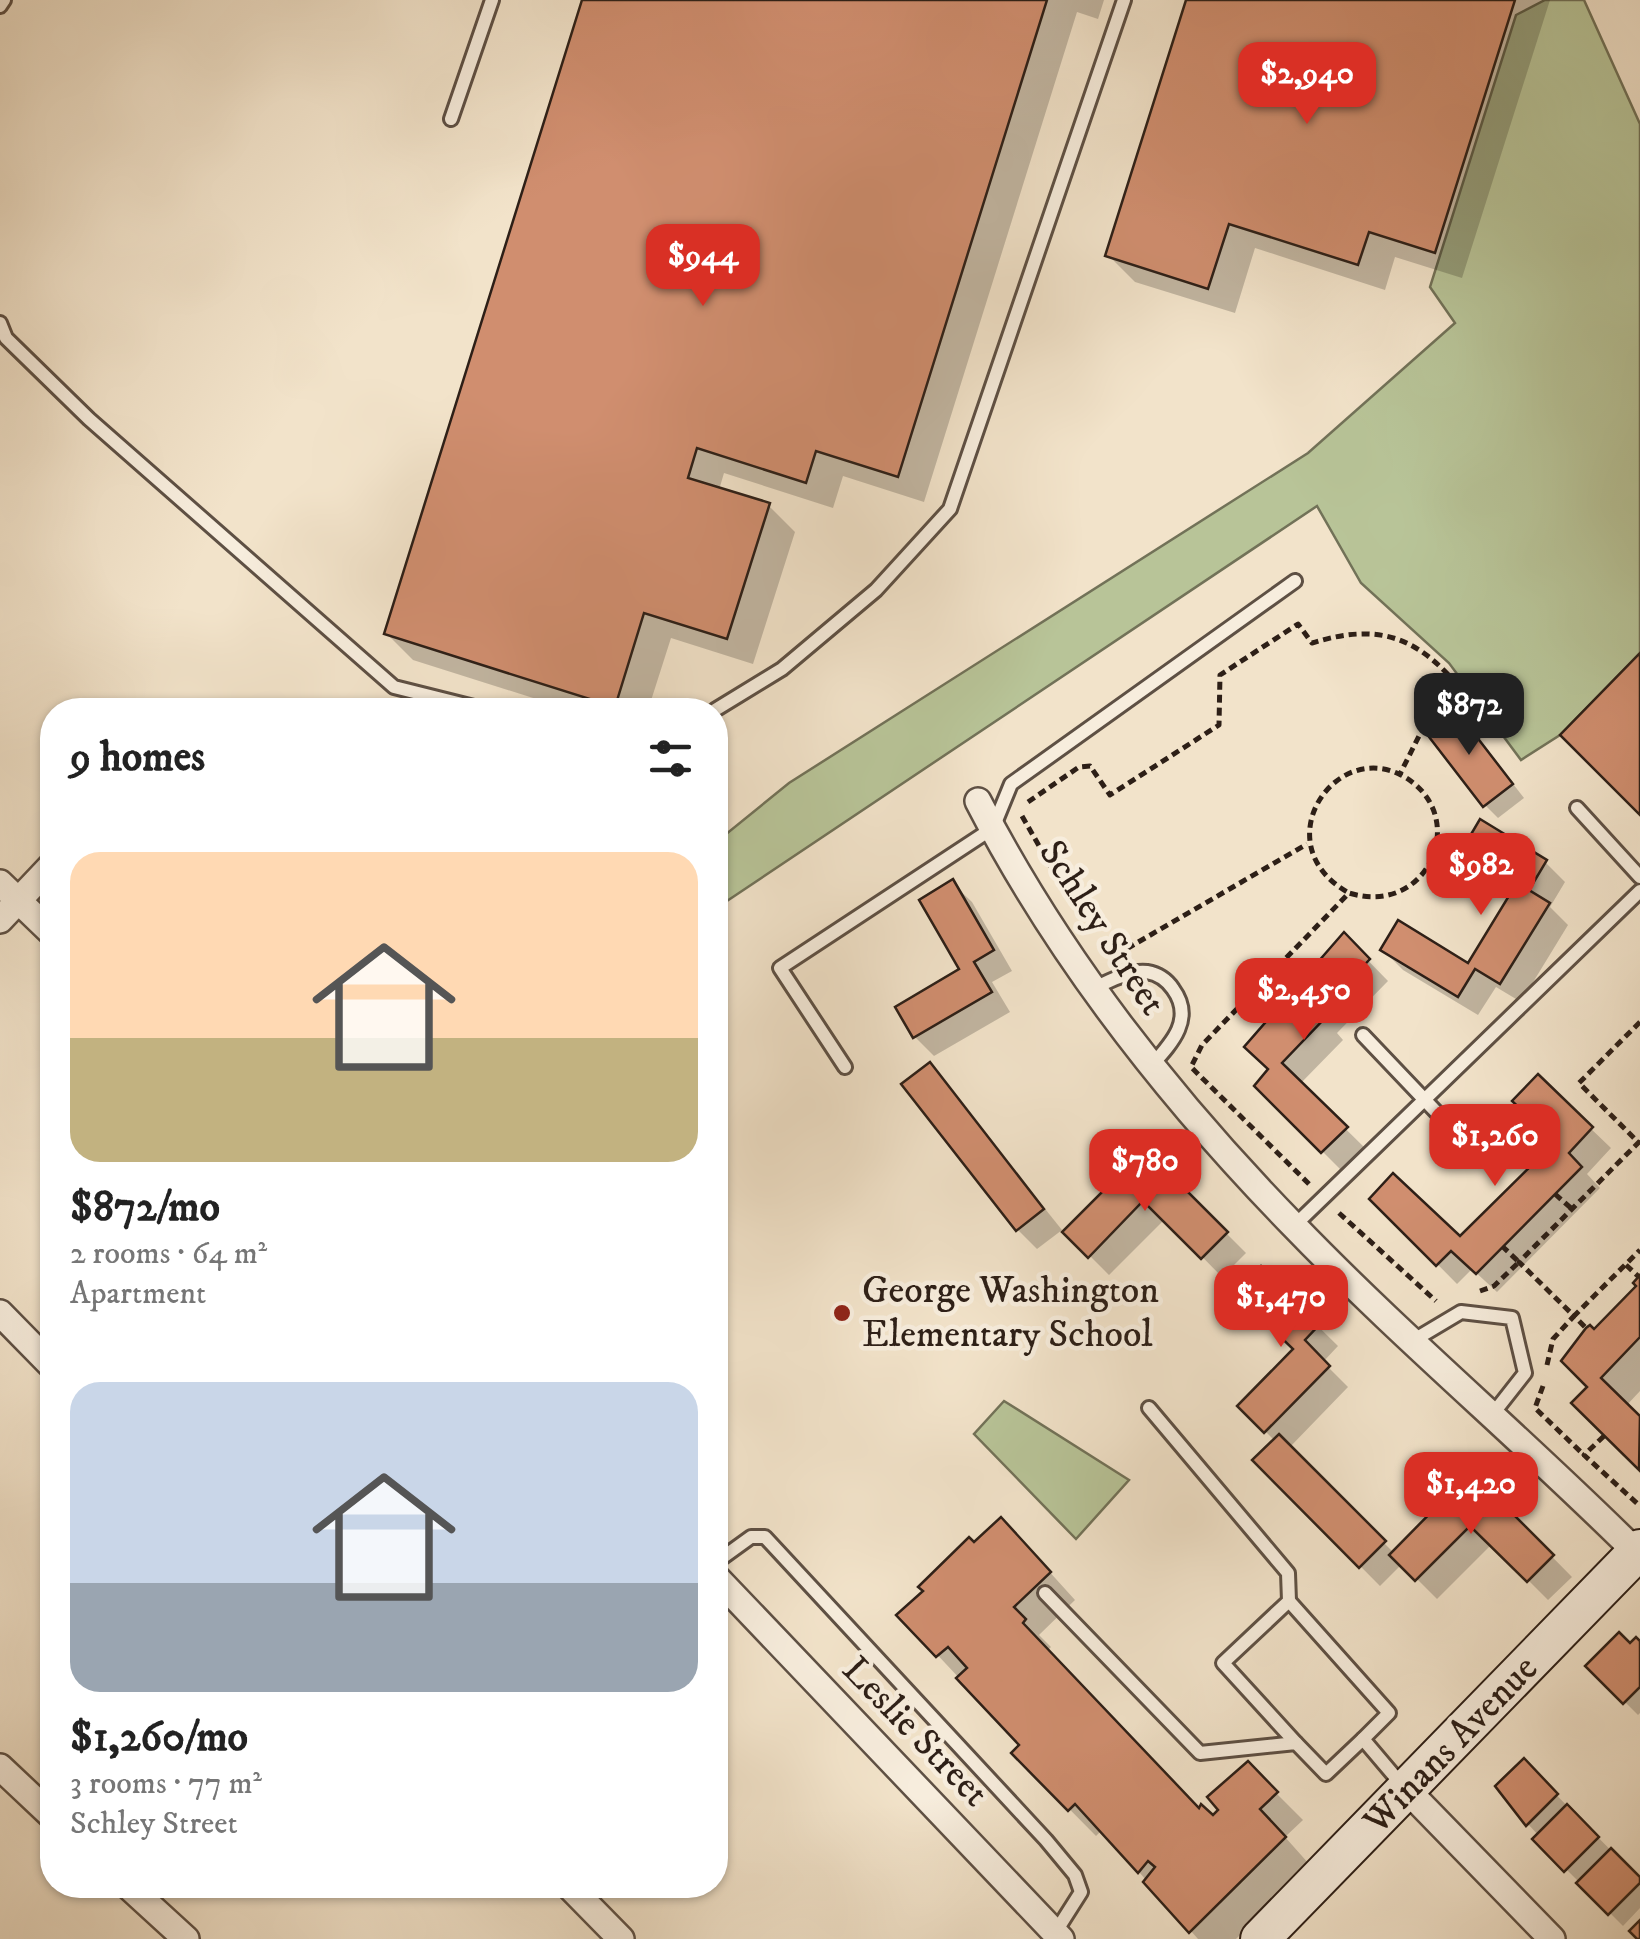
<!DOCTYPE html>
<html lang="en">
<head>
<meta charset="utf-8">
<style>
  :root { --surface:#fff; --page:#f2f2f2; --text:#222; --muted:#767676; --accent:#d93025 }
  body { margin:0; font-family:"IM FELL DW Pica",serif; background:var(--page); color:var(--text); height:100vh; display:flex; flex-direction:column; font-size:38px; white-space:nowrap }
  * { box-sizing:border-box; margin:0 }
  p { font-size:32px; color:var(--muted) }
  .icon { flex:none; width:55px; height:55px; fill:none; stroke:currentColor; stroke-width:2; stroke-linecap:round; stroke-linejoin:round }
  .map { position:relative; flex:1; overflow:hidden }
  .details { position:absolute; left:40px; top:698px; width:688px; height:1200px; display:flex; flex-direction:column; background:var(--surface); border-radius:40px; box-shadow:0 2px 8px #0004 }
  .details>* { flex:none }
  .price { position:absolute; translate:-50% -85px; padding:0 22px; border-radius:20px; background:var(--accent); color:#fff; font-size:32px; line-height:65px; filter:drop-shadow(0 2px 5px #0008) }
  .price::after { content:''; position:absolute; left:50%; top:60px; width:30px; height:22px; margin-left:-15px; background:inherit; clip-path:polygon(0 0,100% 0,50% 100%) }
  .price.on { background:#222; color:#fff }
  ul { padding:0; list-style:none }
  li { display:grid; align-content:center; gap:20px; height:530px; padding:0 30px }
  li span { display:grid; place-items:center; height:310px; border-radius:30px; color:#555 }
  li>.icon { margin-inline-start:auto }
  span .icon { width:180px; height:180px; fill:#fffc; stroke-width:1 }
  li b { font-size:42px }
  h2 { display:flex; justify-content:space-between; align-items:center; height:120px; padding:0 30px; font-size:42px }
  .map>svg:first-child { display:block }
  .green { fill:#b8c498; stroke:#727258; stroke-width:2.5 }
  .shadow { fill:#0003 }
  .building { fill:#d08e6f; stroke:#2d1f17; stroke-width:2.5 }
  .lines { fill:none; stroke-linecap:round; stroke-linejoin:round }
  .lane-casing { stroke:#5e5044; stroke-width:18 }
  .street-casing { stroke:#5e5044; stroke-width:30 }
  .secondary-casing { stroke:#2d1f17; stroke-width:42 }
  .path { stroke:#2d1f17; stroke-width:5; stroke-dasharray:8 5; stroke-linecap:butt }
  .lane { stroke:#f7eddd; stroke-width:12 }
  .street { stroke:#f7eddd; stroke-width:25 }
  .secondary { stroke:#f7eddd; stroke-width:38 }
  .poi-dot { fill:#8f2418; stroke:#f7eddd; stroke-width:4 }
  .labels { text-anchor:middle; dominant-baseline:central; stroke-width:9; stroke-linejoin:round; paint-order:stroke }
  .street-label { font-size:38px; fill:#2d1f17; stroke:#f7eddd }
  .poi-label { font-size:38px; fill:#2d1f17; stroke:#f7eddd; text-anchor:start }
</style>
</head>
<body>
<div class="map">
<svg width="1640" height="1939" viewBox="0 0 1640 1939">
  <rect width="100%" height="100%" fill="#f2e3ca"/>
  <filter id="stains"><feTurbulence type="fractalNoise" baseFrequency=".002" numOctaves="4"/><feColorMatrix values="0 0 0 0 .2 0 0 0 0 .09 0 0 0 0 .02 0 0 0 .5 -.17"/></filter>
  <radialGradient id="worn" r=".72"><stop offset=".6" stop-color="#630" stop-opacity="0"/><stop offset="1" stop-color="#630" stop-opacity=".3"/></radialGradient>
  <g class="green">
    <path d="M 1545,0 L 1584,0 L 1640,124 L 1640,653 L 1560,735 L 1521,760 L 1449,663 L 1361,583 L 1317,506 L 715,909 L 715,843 L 789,783 L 1308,453 L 1455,323 L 1430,287 L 1516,15 Z"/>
    <path d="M 1004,1401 L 1129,1480 L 1076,1539 L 974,1434 Z"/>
  </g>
  <g class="shadow">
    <path d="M 584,0 L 1104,0 L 1098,19 L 1077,12 L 924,502 L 843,476 L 833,508 L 724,473 L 719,490 L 768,505 L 795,532 L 753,664 L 671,638 L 648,710 L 571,710 L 413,660 L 387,634 Z"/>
    <path d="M 1189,0 L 1550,0 L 1462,278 L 1395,257 L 1385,290 L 1255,248 L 1235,313 L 1135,282 L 1108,255 Z"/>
    <path d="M 1468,726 L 1524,798 L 1498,818 L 1485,805 Z"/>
    <path d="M 1463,852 L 1545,862 L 1565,882 L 1550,907 L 1568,925 L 1521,1002 L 1496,987 L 1478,1015 L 1403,970 L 1383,950 L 1469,967 L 1515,892 L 1483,872 Z"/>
    <path d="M 952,883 L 972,902 L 1012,971 L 992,982 L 1010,1012 L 934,1056 L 915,1037 L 963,970 Z"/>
    <path d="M 1344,936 L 1388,981 L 1337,1033 L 1343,1040 L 1300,1084 L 1366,1149 L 1342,1171 L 1257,1086 Z"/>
    <path d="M 930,1065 L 1062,1230 L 1037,1249 L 1018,1230 Z"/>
    <path d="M 1538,1078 L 1611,1148 L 1587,1174 L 1600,1188 L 1497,1292 L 1472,1269 L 1457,1284 L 1373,1199 L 1460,1240 L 1558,1142 Z"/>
    <path d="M 1168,1175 L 1246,1253 L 1222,1277 L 1165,1219 L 1109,1275 L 1066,1232 L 1152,1192 Z"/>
    <path d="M 1261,1270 L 1338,1346 L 1323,1362 L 1348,1387 L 1289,1448 L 1394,1553 L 1481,1516 L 1496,1500 L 1572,1577 L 1548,1600 L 1492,1544 L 1437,1599 L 1402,1564 L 1380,1586 L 1255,1460 L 1275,1441 L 1240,1406 L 1296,1349 Z"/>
    <path d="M 1640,1279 L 1640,1391 L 1626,1406 L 1640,1420 L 1640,1468 L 1574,1403 L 1590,1387 L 1594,1332 L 1640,1286 Z"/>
    <path d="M 974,1545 L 1027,1547 L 1075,1600 L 1039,1635 L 1051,1647 L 1047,1651 L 1200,1811 L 1213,1819 L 1247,1764 L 1303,1820 L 1285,1837 L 1310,1865 L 1236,1939 L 1198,1939 L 1102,1830 L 1096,1836 L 1014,1753 L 1022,1745 L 900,1615 Z"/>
    <path d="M 1640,1644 L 1640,1713 L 1638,1715 L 1589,1666 Z"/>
    <path d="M 1524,1762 L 1640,1880 L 1640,1908 L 1623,1926 L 1536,1839 L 1539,1836 L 1528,1824 Z"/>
  </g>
  <g class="building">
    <path d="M 582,0 L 1047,0 L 898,477 L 816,451 L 806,483 L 697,448 L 688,478 L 770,503 L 727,639 L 644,613 L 615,707 L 384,634 Z"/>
    <path d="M 1186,0 L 1515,0 L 1435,253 L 1369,232 L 1358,265 L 1229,224 L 1208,289 L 1105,256 Z"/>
    <path d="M 1640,653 L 1640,815 L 1560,735 Z"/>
    <path d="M 1456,710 L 1513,784 L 1483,807 L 1426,733 Z"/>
    <path d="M 1480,819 L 1547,860 L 1529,890 L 1550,903 L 1500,984 L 1475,969 L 1458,997 L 1380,950 L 1398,920 L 1468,963 L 1515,886 L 1460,853 Z"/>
    <path d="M 953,879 L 994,950 L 974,962 L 992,992 L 913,1038 L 895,1007 L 959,969 L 919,900 Z"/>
    <path d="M 1344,932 L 1370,959 L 1319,1012 L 1325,1018 L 1282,1063 L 1348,1127 L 1321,1153 L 1254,1086 L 1268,1069 L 1244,1047 Z"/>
    <path d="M 930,1062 L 1044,1209 L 1016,1231 L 901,1084 Z"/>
    <path d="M 1538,1074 L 1593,1127 L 1569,1153 L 1582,1167 L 1476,1274 L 1451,1251 L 1436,1266 L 1369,1199 L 1393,1173 L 1460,1236 L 1555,1142 L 1512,1101 Z"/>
    <path d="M 1129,1165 L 1151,1188 L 1168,1172 L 1228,1232 L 1201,1259 L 1143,1201 L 1088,1258 L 1062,1232 Z"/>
    <path d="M 1261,1266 L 1320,1324 L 1305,1340 L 1330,1366 L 1264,1433 L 1237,1406 L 1293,1349 L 1235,1293 Z"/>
    <path d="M 1640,1275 L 1640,1337 L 1601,1378 L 1640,1416 L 1639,1470 L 1571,1403 L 1587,1387 L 1561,1361 L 1586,1328 L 1590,1325 L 1594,1329 L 1636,1286 L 1633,1283 Z"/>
    <path d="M 1279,1434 L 1386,1541 L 1359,1568 L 1252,1460 Z"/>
    <path d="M 1455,1488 L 1480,1513 L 1496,1497 L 1554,1555 L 1527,1582 L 1470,1526 L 1415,1581 L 1389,1555 Z"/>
    <path d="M 1001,1517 L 1051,1572 L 1014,1607 L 1026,1619 L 1023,1623 L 1199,1808 L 1201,1804 L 1213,1815 L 1218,1810 L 1207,1797 L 1248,1761 L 1278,1792 L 1260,1809 L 1286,1837 L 1189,1933 L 1143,1882 L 1155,1867 L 1148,1861 L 1138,1873 L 1075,1804 L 1068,1811 L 1011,1753 L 1019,1745 L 956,1678 L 967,1668 L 948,1647 L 936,1657 L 896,1615 L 923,1591 L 918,1587 L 969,1537 L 974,1542 Z"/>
    <path d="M 1619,1632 L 1630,1643 L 1636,1637 L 1640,1641 L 1640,1687 L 1623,1704 L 1585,1666 Z"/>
    <path d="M 1524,1758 L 1558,1794 L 1526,1826 L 1495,1786 Z"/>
    <path d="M 1567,1804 L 1599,1837 L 1564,1872 L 1532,1839 Z"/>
    <path d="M 1611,1848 L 1640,1877 L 1640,1883 L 1608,1915 L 1576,1883 Z"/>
    <path d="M 1640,1920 L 1640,1939 L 1637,1939 L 1629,1931 Z"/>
  </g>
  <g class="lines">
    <g class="lane-casing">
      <g id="lane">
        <path d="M 0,6 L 4,0"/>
        <path d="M 451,119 L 492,0"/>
        <path d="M 0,323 L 6,338 L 89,419 L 394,687 L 486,710"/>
        <path d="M 715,710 L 782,669 L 876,590 L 950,509 L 1124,0"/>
        <path d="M 1577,808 L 1640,877"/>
        <path d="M 1094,988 C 1110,981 1129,970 1147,972 C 1159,974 1167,980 1173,989 C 1195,1019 1171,1044 1151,1066"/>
        <path d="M 1363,1035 L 1480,1158"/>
        <path d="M 845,1067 L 780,968 L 993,828 L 1011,784 L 1295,581"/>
        <path d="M 1294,1226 L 1640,891"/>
        <path d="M 1414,1340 L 1461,1312 L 1512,1318 L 1525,1373 L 1492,1415"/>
        <path d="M 1149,1408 L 1288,1573 L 1289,1601 L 1223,1663 L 1296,1743"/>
        <path d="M 715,1563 L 751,1537 L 765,1537 L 1046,1840 L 1075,1875 L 1081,1892 L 1055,1933"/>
        <path d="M 1045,1593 L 1200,1753 L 1296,1743 L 1326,1774 L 1363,1739 L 1402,1785"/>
        <path d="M 1289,1601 L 1389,1713 L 1363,1739"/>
      </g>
    </g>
    <g class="street-casing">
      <g id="street">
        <path d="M 978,801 C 1059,958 1171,1100 1294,1226 C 1404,1340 1527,1443 1640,1556"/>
        <path d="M 0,883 L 52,933"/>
        <path d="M 0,920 L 52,865"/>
        <path d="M 0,1313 L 52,1366"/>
        <path d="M 715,1576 L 1061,1939"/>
        <path d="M 0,1767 L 52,1816"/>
        <path d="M 1407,1790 L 1552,1939"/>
        <path d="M 127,1885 L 186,1939"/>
        <path d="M 568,1885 L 621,1939"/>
      </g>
    </g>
    <g class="secondary-casing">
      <path id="secondary" d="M 1260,1939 L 1640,1549"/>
    </g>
    <g class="path">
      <path d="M 1028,802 L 1079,767 L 1090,766 L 1110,795 L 1219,725 L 1220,675 L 1298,624 L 1312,643 C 1377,623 1416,635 1460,688 L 1433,708 L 1400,774"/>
      <path d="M 1022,816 L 1071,902"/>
      <path d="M 1101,950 L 1128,948 L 1307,844"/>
      <path d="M 1640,1022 L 1579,1083 L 1640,1144"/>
      <path d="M 1640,1141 L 1519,1262 L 1574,1316 L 1640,1250"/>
      <path d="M 1309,1184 L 1191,1067 L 1202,1045 L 1349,893 C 1431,918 1472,812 1401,775 C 1333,740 1264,846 1349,893"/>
      <path d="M 1555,1194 L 1572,1209"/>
      <path d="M 1339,1213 L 1436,1301"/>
      <path d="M 1626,1265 L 1639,1277"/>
      <path d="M 1480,1291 L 1494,1286 L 1519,1262 L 1503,1247"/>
      <path d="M 1547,1365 L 1553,1339 L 1574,1316 L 1586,1328"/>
      <path d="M 1543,1386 L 1535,1408 L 1584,1455"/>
      <path d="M 1604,1436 L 1584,1455 L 1640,1506"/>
    </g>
    <use href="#lane" class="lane"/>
    <use href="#street" class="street"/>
    <use href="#secondary" class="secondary"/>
  </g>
  <circle class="poi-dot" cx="842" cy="1313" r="10"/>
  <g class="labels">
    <g class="street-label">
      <text transform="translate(1102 928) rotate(57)">Schley Street</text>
      <text transform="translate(915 1732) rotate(46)">Leslie Street</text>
      <text transform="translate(1451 1745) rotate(-46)">Winans Avenue</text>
    </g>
    <g class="poi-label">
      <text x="862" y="1291">George Washington<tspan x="862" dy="44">Elementary School</tspan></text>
    </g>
  </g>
  <rect width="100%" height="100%" filter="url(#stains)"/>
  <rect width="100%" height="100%" fill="url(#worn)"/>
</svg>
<b class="price" style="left:1307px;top:127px">$2,940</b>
<b class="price" style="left:703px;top:309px">$944</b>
<b class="price on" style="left:1469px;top:758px">$872</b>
<b class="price" style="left:1481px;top:918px">$982</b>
<b class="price" style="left:1304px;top:1043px">$2,450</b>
<b class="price" style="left:1495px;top:1189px">$1,260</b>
<b class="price" style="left:1145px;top:1214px">$780</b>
<b class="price" style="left:1281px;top:1350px">$1,470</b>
<b class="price" style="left:1471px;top:1537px">$1,420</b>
<section class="details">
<h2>9 homes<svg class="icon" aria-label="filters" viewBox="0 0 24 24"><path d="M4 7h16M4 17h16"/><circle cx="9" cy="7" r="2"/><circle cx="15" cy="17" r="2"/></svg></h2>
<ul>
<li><span style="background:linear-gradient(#ffd9b3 60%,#c2b280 0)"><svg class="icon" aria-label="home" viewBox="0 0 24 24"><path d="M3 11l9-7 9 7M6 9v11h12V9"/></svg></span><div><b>$872/mo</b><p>2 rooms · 64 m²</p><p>Apartment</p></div></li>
<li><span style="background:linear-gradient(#c9d6e8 65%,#9aa5b1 0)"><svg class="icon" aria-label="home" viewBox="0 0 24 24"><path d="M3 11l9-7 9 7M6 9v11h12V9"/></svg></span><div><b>$1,260/mo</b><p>3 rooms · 77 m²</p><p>Schley Street</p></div></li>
</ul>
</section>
</div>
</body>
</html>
